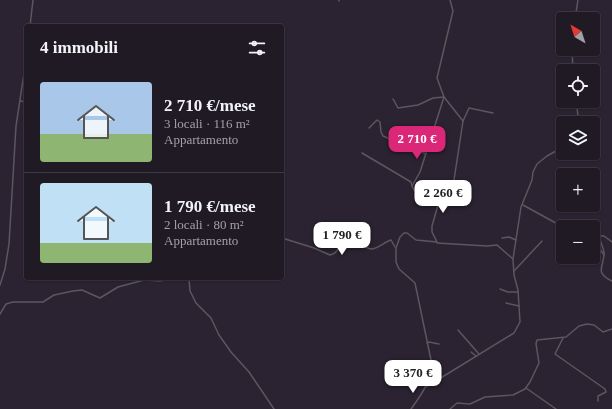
<!DOCTYPE html>
<html lang="it">
<head>
<meta charset="utf-8">
<style>
  :root { --surface:#201a25; --page:#28232d; --text:#f1f3f6; --muted:#a2a1a7; --line:#3d3842; --accent:#db2777 }
  body { margin:0; font-family:Georgia,serif; background:var(--page); color:var(--text); height:100vh; display:flex; flex-direction:column; font-size:15px; white-space:nowrap }
  * { box-sizing:border-box; margin:0 }
  p { font-size:13px; color:var(--muted) }
  .icon { flex:none; width:22px; height:22px; fill:none; stroke:currentColor; stroke-width:2; stroke-linecap:round; stroke-linejoin:round }
  .map { position:relative; flex:1; overflow:hidden }
  .sheet { position:absolute; left:24px; top:24px; width:260px; height:256px; display:flex; flex-direction:column; background:var(--surface); border-radius:4px; box-shadow:0 1px 3px #0004,0 0 0 1px var(--line) }
  .sheet>* { flex:none }
  .needle { width:26px; rotate:321deg }
  .controls { position:absolute; left:556px; top:12px; display:grid; gap:8px }
  .controls a { display:grid; place-items:center; width:44px; height:44px; border-radius:4px; background:var(--surface); box-shadow:0 1px 3px #0004,0 0 0 1px var(--line); font-size:20px }
  .price { position:absolute; translate:-50% -34px; padding:0 9px; border-radius:8px; background:#fff; color:#222; font-size:13px; line-height:26px; filter:drop-shadow(0 1px 2px #0008) }
  .price::after { content:''; position:absolute; left:50%; top:24px; width:12px; height:9px; margin-left:-6px; background:inherit; clip-path:polygon(0 0,100% 0,50% 100%) }
  .price.selected { background:var(--accent); color:#fff }
  ul { padding:0; list-style:none }
  li { display:flex; align-items:center; gap:12px; height:100px; padding:0 16px }
  li+li { border-top:1px solid var(--line) }
  li span { display:grid; place-items:center; flex:none; width:112px; height:80px; border-radius:4px; color:#555 }
  li>.icon { margin-inline-start:auto }
  span .icon { width:48px; height:48px; fill:#fffc; stroke-width:1 }
  li b { font-size:17px }
  h2 { display:flex; justify-content:space-between; align-items:center; height:48px; padding:0 16px; font-size:17px }
  .map>svg:first-child { display:block }
  .lines { fill:none; stroke-linecap:round; stroke-linejoin:round }
  .street { stroke:#5b575e; stroke-width:1.5 }
</style>
</head>
<body>
<div class="map">
<svg width="612" height="409" viewBox="0 0 612 409">
  <rect width="100%" height="100%" fill="#2b2331"/>
  <g class="lines">
    <g class="street">
      <path d="M 339,0 L 339,1"/>
      <path d="M 575,19 L 578,0"/>
      <path d="M 30,26 L 33,0"/>
      <path d="M 572,49 L 573,71"/>
      <path d="M 393,99 L 398,108 L 418,105 L 433,98 L 444,97 L 420,172 L 412,186 L 414,190 L 440,198"/>
      <path d="M 20,101 L 26,102"/>
      <path d="M 576,101 L 579,123"/>
      <path d="M 463,121 L 469,108 L 493,113"/>
      <path d="M 369,128 L 377,120 L 380,122 L 381,132 L 383,136 L 426,154"/>
      <path d="M 362,153 L 411,182 L 412,186"/>
      <path d="M 523,205 L 563,227"/>
      <path d="M 593,230 L 596,230 L 600,235"/>
      <path d="M 282,238 L 314,248 L 330,255 C 342,253 341,233 349,232 C 356,231 361,248 371,249 C 378,249 384,242 391,240 L 395,247"/>
      <path d="M 502,238 L 509,237 L 516,240"/>
      <path d="M 612,242 L 604,236 L 599,236 C 600,242 603,246 604,252 C 605,266 593,272 612,281"/>
      <path d="M 437,243 L 487,246 L 497,245 L 513,259"/>
      <path d="M 593,244 L 600,249 L 604,255"/>
      <path d="M 514,271 L 542,241"/>
      <path d="M 189,278 L 190,291 L 196,303 L 211,318 L 219,335 L 231,352 L 249,372 L 274,409"/>
      <path d="M 0,285 L 5,269 L 9,244 L 16,126 L 26,60"/>
      <path d="M 500,289 L 508,292 L 518,292"/>
      <path d="M 506,303 L 519,306"/>
      <path d="M 0,314 L 6,304 L 13,302 L 43,302 L 54,295 L 73,291 L 82,290 L 100,298 L 118,287 L 144,280 L 160,281 L 173,278"/>
      <path d="M 458,330 L 479,354"/>
      <path d="M 563,338 L 555,354 L 605,389 L 606,392 L 598,396 L 598,401"/>
      <path d="M 427,343 L 429,342 L 439,344"/>
      <path d="M 471,352 L 476,356"/>
      <path d="M 426,387 L 514,333 L 520,322 L 518,290 L 514,275 L 513,259 L 521,207 L 532,180 L 533,172 L 537,164 L 547,156 L 563,147"/>
      <path d="M 526,388 L 556,409"/>
      <path d="M 411,409 C 424,391 430,383 431,360 L 415,283 L 399,269 L 396,262 L 396,248 L 400,237 L 404,233 L 407,233 L 416,240 L 437,242 L 432,232 L 432,226 L 440,198 L 447,188 L 454,180 L 463,121 L 444,97 L 437,78 L 453,11 L 450,0"/>
      <path d="M 450,409 L 457,403 L 470,404 L 485,397 L 513,395 L 525,389 L 530,382 L 539,363 L 536,344 L 537,340 L 566,337 L 579,326 L 587,324 L 594,325 L 603,332 L 612,329"/>
    </g>
  </g>
</svg>
<div class="controls">
<a><svg class="needle" viewBox="-14 -14 28 28"><path d="M0-13l5 13h-10z" fill="#e53935"/><path d="M0 13l5-13h-10z" fill="#a2a1a7"/></svg></a>
<a><svg class="icon" aria-label="locate" viewBox="0 0 24 24"><circle cx="12" cy="12" r="6"/><path d="M12 2v4M12 18v4M2 12h4M18 12h4"/></svg></a>
<a><svg class="icon" aria-label="layers" viewBox="0 0 24 24"><path d="M12 4l9 5-9 5-9-5zM3 14l9 5 9-5"/></svg></a>
<a>+</a>
<a>−</a>
</div>
<b class="price selected" style="left:417px;top:160px">2 710 €</b>
<b class="price" style="left:443px;top:214px">2 260 €</b>
<b class="price" style="left:342px;top:256px">1 790 €</b>
<b class="price" style="left:413px;top:394px">3 370 €</b>
<section class="sheet">
<h2>4 immobili<svg class="icon" aria-label="filters" viewBox="0 0 24 24"><path d="M4 7h16M4 17h16"/><circle cx="9" cy="7" r="2"/><circle cx="15" cy="17" r="2"/></svg></h2>
<ul>
<li><span style="background:linear-gradient(#a9c7e8 65%,#8fb573 0)"><svg class="icon" aria-label="home" viewBox="0 0 24 24"><path d="M3 11l9-7 9 7M6 9v11h12V9"/></svg></span><div><b>2 710 €/mese</b><p>3 locali · 116 m²</p><p>Appartamento</p></div></li>
<li><span style="background:linear-gradient(#bfe0f5 75%,#8fb573 0)"><svg class="icon" aria-label="home" viewBox="0 0 24 24"><path d="M3 11l9-7 9 7M6 9v11h12V9"/></svg></span><div><b>1 790 €/mese</b><p>2 locali · 80 m²</p><p>Appartamento</p></div></li>
</ul>
</section>
</div>
</body>
</html>
